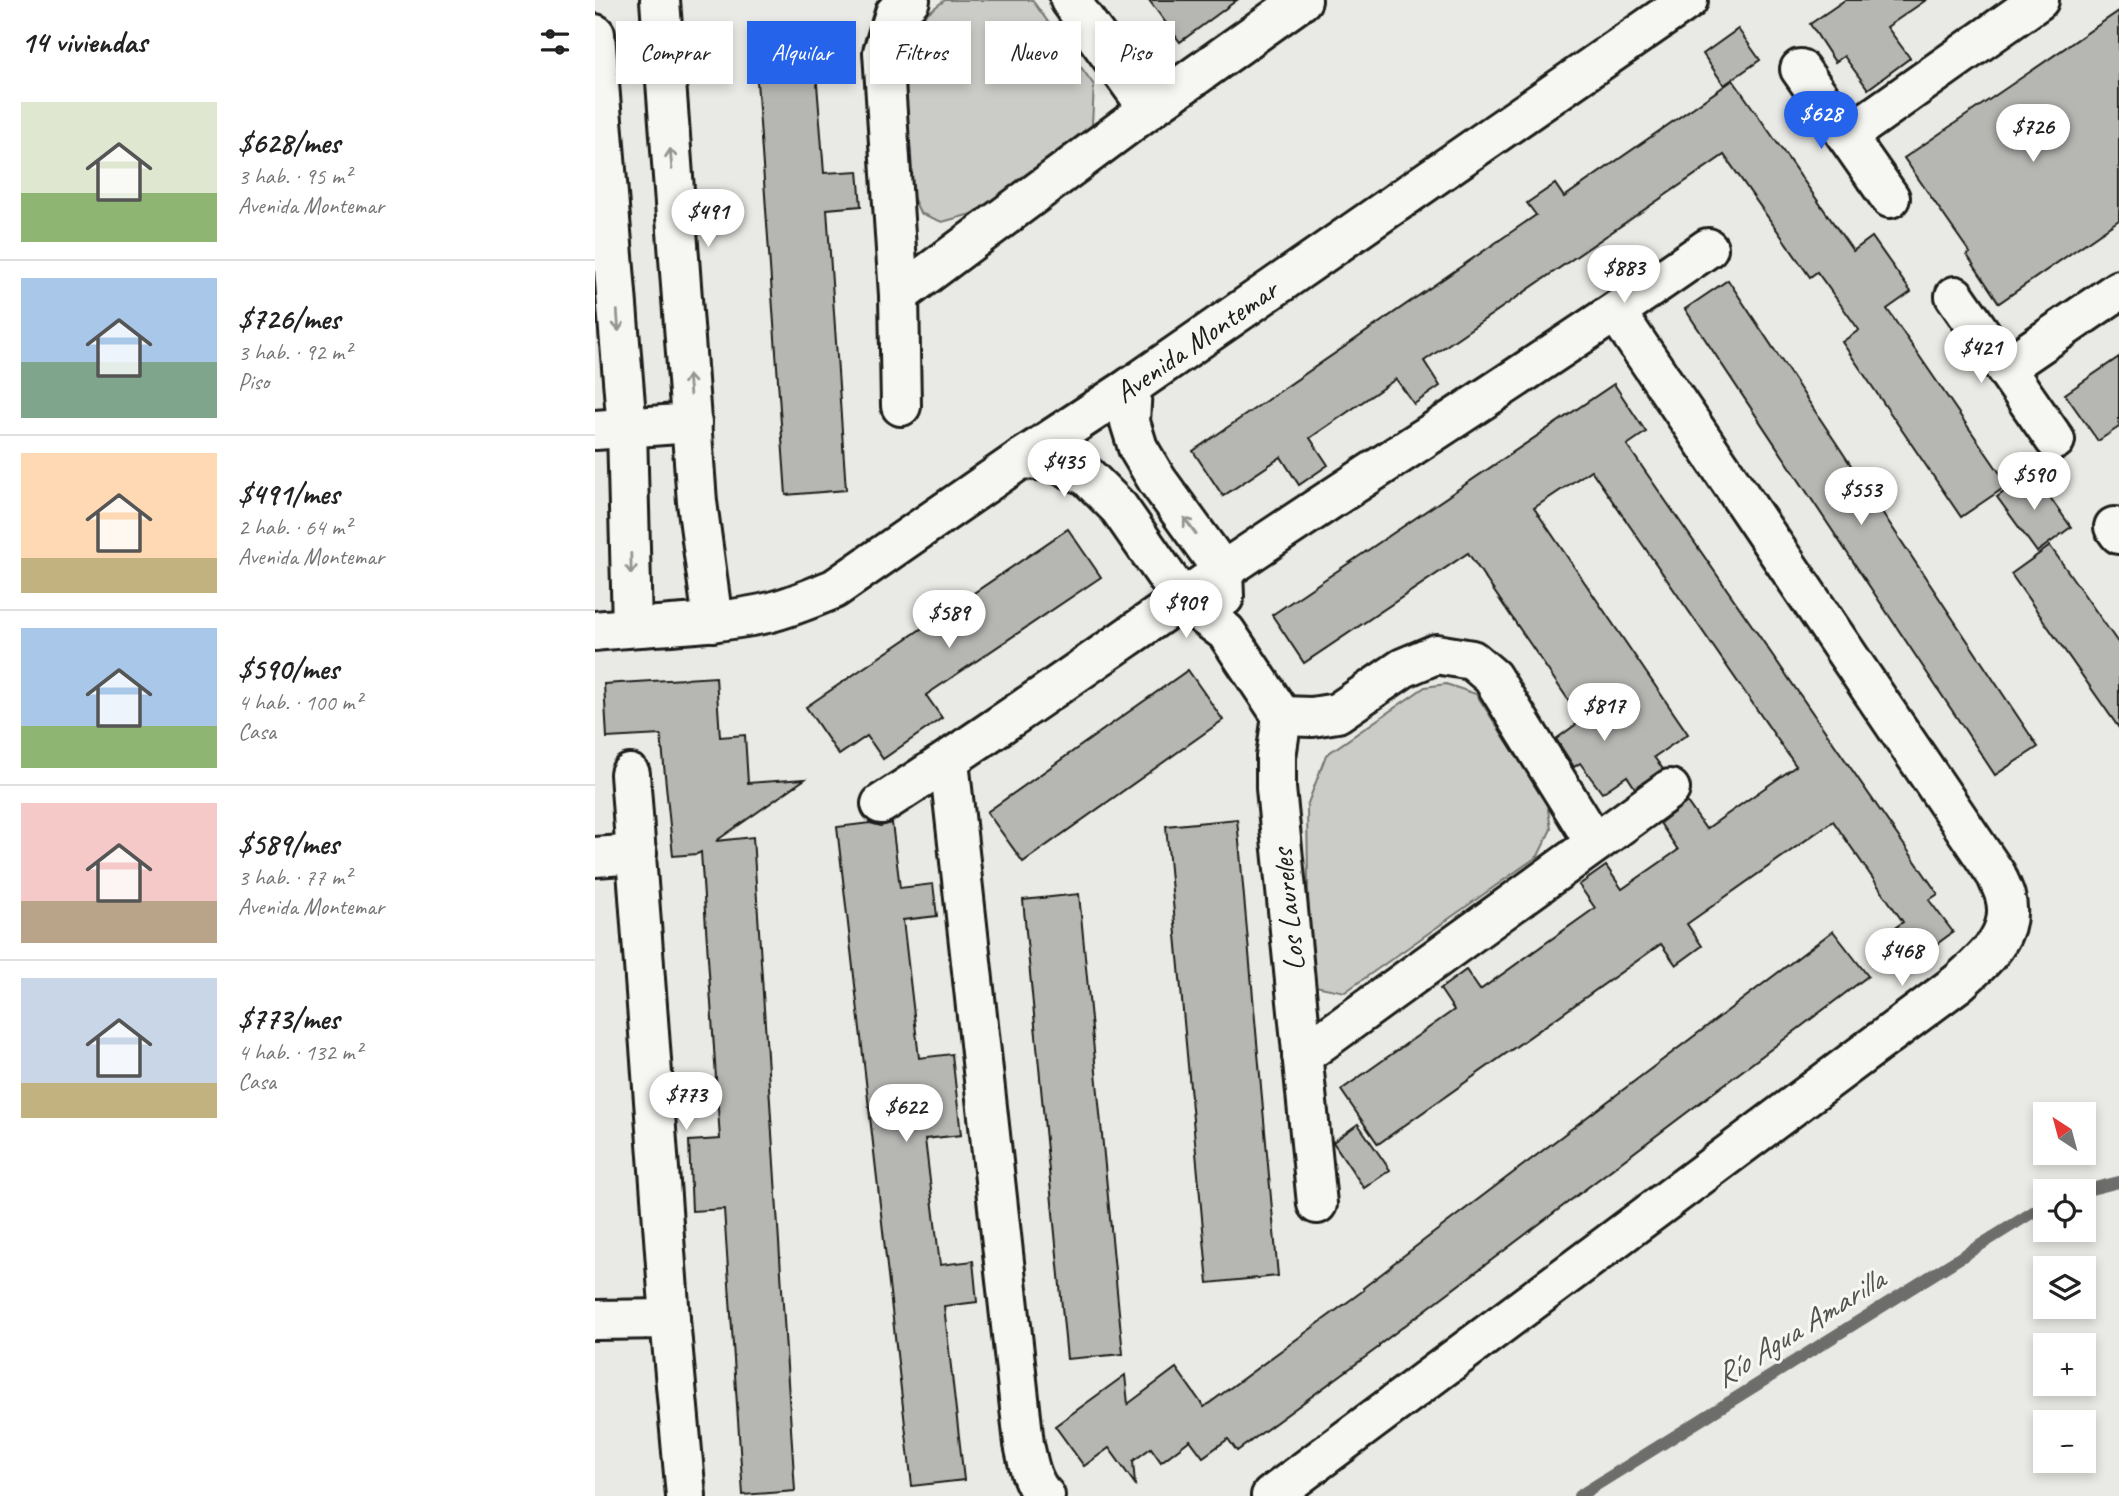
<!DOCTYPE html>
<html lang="es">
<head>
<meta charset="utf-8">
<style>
  :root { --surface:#fff; --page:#f6f6f6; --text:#222; --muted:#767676; --line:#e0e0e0; --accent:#2563eb }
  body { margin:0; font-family:Caveat,sans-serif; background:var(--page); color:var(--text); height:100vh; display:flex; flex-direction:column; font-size:26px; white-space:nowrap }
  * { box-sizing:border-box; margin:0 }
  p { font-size:23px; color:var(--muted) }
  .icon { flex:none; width:38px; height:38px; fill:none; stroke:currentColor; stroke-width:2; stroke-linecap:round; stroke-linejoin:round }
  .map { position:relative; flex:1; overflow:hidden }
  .sheet { display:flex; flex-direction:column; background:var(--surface); width:595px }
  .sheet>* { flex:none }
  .guide { position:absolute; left:21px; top:21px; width:665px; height:63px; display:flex; gap:14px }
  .needle { width:46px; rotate:324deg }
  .controls { position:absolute; left:1438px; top:1102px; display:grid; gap:14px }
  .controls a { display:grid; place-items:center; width:63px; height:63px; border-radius:0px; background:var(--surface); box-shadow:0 4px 10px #0003; font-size:35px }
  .price { position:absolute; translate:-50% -60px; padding:0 16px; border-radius:24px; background:#fff; color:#222; font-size:23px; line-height:46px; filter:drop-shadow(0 2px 4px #0008) }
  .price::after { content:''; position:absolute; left:50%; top:42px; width:21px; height:16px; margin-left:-10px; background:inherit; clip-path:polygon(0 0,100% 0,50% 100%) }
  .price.current { background:var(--accent); color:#fff }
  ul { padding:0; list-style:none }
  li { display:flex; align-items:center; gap:21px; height:175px; padding:0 21px }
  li+li { border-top:2px solid var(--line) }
  li span { display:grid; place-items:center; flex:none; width:196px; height:140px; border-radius:0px; color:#555 }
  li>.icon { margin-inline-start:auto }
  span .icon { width:84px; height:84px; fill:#fffc; stroke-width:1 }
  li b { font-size:30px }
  h2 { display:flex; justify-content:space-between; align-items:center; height:84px; padding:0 21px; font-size:30px }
  .chip { padding:0 24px; border-radius:0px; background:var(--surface); box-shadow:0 4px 10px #0003; font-size:24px; line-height:63px }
  .chip.current { background:var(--accent); color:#fff }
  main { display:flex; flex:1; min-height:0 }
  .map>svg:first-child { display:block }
  .green { fill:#cbcbc7; stroke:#747472; stroke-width:2 }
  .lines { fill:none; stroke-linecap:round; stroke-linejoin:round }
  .stream { stroke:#6d6d6c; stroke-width:12 }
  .building { fill:#b6b6b3; stroke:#1c1c1c; stroke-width:2 }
  .minor-casing { stroke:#1c1c1c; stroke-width:44 }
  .minor { stroke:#f6f6f2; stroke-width:38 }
  .oneway { stroke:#949492 }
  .labels { text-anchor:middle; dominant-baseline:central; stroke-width:6; stroke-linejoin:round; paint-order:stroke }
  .street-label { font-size:30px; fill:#1c1c1c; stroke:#f6f6f2 }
  .water-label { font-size:32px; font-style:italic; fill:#525251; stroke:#f6f6f2 }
</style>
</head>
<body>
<main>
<section class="sheet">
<h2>14 viviendas<svg class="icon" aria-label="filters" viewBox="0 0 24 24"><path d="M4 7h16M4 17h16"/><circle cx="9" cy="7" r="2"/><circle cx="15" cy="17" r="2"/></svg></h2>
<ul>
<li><span style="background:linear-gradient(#dfe7d0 65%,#8fb573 0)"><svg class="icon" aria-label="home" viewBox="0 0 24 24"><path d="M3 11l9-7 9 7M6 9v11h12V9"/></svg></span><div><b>$628/mes</b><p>3 hab. · 95 m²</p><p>Avenida Montemar</p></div></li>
<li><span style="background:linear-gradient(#a9c7e8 60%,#7fa58c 0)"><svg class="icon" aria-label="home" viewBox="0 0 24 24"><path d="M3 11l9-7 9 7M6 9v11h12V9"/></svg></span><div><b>$726/mes</b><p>3 hab. · 92 m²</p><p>Piso</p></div></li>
<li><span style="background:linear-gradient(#ffd9b3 75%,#c2b280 0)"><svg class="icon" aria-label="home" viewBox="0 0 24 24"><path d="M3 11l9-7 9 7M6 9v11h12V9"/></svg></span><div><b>$491/mes</b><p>2 hab. · 64 m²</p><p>Avenida Montemar</p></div></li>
<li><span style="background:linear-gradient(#a9c7e8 70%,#8fb573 0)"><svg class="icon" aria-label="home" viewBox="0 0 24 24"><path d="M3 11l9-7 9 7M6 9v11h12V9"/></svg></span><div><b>$590/mes</b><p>4 hab. · 100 m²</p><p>Casa</p></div></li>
<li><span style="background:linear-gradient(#f6c9c9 70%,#b9a48a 0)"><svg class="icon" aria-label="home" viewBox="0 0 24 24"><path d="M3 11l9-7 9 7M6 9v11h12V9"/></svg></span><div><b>$589/mes</b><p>3 hab. · 77 m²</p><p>Avenida Montemar</p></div></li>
<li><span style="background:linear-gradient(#c9d6e8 75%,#c2b280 0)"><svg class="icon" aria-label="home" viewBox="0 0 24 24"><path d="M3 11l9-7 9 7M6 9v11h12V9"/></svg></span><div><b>$773/mes</b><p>4 hab. · 132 m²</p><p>Casa</p></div></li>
</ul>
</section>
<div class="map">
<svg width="1524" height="1496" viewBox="0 0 1524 1496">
  <rect width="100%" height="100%" fill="#e9e9e5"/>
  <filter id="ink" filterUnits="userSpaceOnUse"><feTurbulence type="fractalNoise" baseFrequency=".0143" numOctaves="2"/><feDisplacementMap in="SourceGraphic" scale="14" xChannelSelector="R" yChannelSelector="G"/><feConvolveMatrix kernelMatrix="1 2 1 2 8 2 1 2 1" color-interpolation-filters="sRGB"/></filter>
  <g filter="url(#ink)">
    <g class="green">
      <path d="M 350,0 L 437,0 L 499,85 L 497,125 L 380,213 L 347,222 L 325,213 L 314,188 L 304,51 L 315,26 Z"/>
      <path d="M 851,684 L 881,694 L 952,803 L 956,829 L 943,856 L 750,992 L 720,986 L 714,958 L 712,806 L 731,755 L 830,687 Z"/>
    </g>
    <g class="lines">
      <g class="stream">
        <path d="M 1484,1192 L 1524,1182"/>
        <path d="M 984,1496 L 1451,1204"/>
      </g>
    </g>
    <g class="building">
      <path d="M 554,0 L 642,0 L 585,42 Z"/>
      <path d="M 1250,0 L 1331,0 L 1292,27 L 1315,58 L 1273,89 L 1249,56 L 1240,62 L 1215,24 Z"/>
      <path d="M 1524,11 L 1524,220 L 1404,303 L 1372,255 L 1375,253 L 1309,158 Z"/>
      <path d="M 1143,29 L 1165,60 L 1129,85 L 1108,54 Z"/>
      <path d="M 218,33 L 229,173 L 263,171 L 266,206 L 232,209 L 251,490 L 191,495 L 159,38 Z"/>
      <path d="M 1138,80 L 1258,251 L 1277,237 L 1316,292 L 1292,309 L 1413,485 L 1366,517 L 1247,342 L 1264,330 L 1222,272 L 1215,277 L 1129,155 L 829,361 L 845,386 L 819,404 L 801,379 L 715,438 L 733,465 L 704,485 L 686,457 L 628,496 L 598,451 L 941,215 L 932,203 L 960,184 L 969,197 Z"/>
      <path d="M 1133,280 L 1443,747 L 1400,775 L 1090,309 Z"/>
      <path d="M 1524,357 L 1524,427 L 1503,441 L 1470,394 Z"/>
      <path d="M 1019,384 L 1051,432 L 1032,445 L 1343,894 L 1334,900 L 1358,932 L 1312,966 L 1290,935 L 1308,922 L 1238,821 L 1092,924 L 1107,946 L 1081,965 L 1066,944 L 783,1144 L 746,1090 L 859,1010 L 845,989 L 871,970 L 885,990 L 1000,908 L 984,885 L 1011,866 L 1027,889 L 1083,850 L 1065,823 L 1092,802 L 1111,829 L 1201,766 L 996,470 L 939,508 L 1093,734 L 1059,757 L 1068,769 L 1040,788 L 1032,776 L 1007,793 L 985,763 L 979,767 L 961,739 L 987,720 L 873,553 L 709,663 L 677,615 Z"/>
      <path d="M 1437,472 L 1476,527 L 1442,552 L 1402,497 Z"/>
      <path d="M 473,529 L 506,577 L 331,695 L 347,718 L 288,759 L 272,736 L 244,755 L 211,707 Z"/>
      <path d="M 1455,546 L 1524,644 L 1524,728 L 1416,574 Z"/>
      <path d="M 593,670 L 628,720 L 428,862 L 392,812 Z"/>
      <path d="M 121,677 L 125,737 L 150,735 L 153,783 L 210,779 L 121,841 L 158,837 L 200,1491 L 148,1495 L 129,1209 L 97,1211 L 94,1141 L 125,1139 L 106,852 L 102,854 L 78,856 L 66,735 L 12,738 L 9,684 Z"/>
      <path d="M 642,819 L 683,1276 L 613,1283 L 571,826 Z"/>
      <path d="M 275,823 L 286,826 L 297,823 L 305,888 L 338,884 L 342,916 L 308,920 L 324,1058 L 357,1054 L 366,1135 L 330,1139 L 345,1265 L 378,1261 L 382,1302 L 349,1306 L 369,1480 L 317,1486 L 242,827 Z"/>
      <path d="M 484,894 L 528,1354 L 472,1359 L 428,900 Z"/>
      <path d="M 1238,931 L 1273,976 L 784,1345 L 784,1347 L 642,1451 L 633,1439 L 608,1457 L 595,1440 L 566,1462 L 556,1448 L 538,1461 L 540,1484 L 514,1448 L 489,1466 L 460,1426 L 530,1375 L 533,1404 L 581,1368 L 609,1407 L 769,1290 L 768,1288 L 798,1265 L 795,1266 Z"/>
      <path d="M 763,1124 L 795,1170 L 769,1188 L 738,1142 Z"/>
    </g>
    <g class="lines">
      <g class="minor-casing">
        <g id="minor">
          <path d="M 65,0 L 102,502 L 118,622"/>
          <path d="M 475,0 L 554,109"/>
          <path d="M 0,34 L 32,429 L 37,627"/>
          <path d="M 1205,69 L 1295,198"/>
          <path d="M 1252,136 L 1444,0"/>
          <path d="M 304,295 L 554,109 L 707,0"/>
          <path d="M 1360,296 L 1460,440"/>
          <path d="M 1410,368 L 1524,290"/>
          <path d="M 537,386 L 535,422 L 543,448 L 562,480 L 628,571 L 629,597"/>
          <path d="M 306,406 L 304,295 L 288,52 L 300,13 L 315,0"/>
          <path d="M 0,430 L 97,423"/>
          <path d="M 426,459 L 457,461 L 492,476 L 524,508 L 588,600 L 631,632 L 687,716 L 681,757 L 681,788 L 722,1204"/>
          <path d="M 1519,527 L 1524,534"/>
          <path d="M 0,631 C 56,625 112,625 167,614 C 192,609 216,598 239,589 L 426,459 L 537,386 L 1093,0"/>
          <path d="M 687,716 L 717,717 L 742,713 L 808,668 L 841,654 L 877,660 L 897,677 L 1000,843"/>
          <path d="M 354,761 L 429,1444 C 433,1462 436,1483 450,1496"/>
          <path d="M 35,774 L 75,1319 L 91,1496"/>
          <path d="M 286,804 C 402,730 514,649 628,571 C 789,462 954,360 1113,248"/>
          <path d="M 0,857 L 42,854"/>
          <path d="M 707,1056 L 1075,789"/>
          <path d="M 0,1320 L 75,1319"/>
          <path d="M 676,1496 L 1363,983 C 1388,960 1421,935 1410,896 C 1408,889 1404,882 1402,876 L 1021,312"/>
        </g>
      </g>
      <use href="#minor" class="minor"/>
    </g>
    <defs><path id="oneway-shaft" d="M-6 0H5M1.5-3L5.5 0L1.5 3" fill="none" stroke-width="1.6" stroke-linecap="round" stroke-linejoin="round" transform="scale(1.75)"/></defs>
    <g class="oneway">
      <use href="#oneway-shaft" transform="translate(76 159) rotate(-95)"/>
      <use href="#oneway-shaft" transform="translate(23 321) rotate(86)"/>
      <use href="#oneway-shaft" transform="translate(94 385) rotate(-95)"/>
      <use href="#oneway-shaft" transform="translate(595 526) rotate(-126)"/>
      <use href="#oneway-shaft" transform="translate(36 564) rotate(89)"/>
    </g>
  </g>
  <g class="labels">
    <g class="street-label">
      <text transform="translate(601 341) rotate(-35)">Avenida Montemar</text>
      <text transform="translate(693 910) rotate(-96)">Los Laureles</text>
    </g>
    <g class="water-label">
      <text transform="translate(1204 1328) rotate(-32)">Río Agua Amarilla</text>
    </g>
  </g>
</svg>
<div class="controls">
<a><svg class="needle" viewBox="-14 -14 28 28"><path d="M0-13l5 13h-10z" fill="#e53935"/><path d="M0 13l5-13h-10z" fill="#767676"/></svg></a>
<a><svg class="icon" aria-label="locate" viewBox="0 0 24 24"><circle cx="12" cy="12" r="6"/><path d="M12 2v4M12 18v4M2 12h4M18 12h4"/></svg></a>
<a><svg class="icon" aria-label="layers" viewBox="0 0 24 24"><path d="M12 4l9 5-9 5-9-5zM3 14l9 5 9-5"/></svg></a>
<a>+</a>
<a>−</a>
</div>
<b class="price current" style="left:1226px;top:151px">$628</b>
<b class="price" style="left:1438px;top:164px">$726</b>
<b class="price" style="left:113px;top:249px">$491</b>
<b class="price" style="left:1029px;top:305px">$883</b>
<b class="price" style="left:1386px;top:385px">$421</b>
<b class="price" style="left:469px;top:499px">$435</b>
<b class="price" style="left:1439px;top:512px">$590</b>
<b class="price" style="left:1266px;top:527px">$553</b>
<b class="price" style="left:591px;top:640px">$909</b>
<b class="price" style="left:354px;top:650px">$589</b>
<b class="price" style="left:1009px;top:743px">$817</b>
<b class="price" style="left:1307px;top:988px">$468</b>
<b class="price" style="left:91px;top:1132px">$773</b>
<b class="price" style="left:311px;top:1144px">$622</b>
<div class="guide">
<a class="chip">Comprar</a>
<a class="chip current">Alquilar</a>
<a class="chip">Filtros</a>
<a class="chip">Nuevo</a>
<a class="chip">Piso</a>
</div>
</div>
</main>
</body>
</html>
